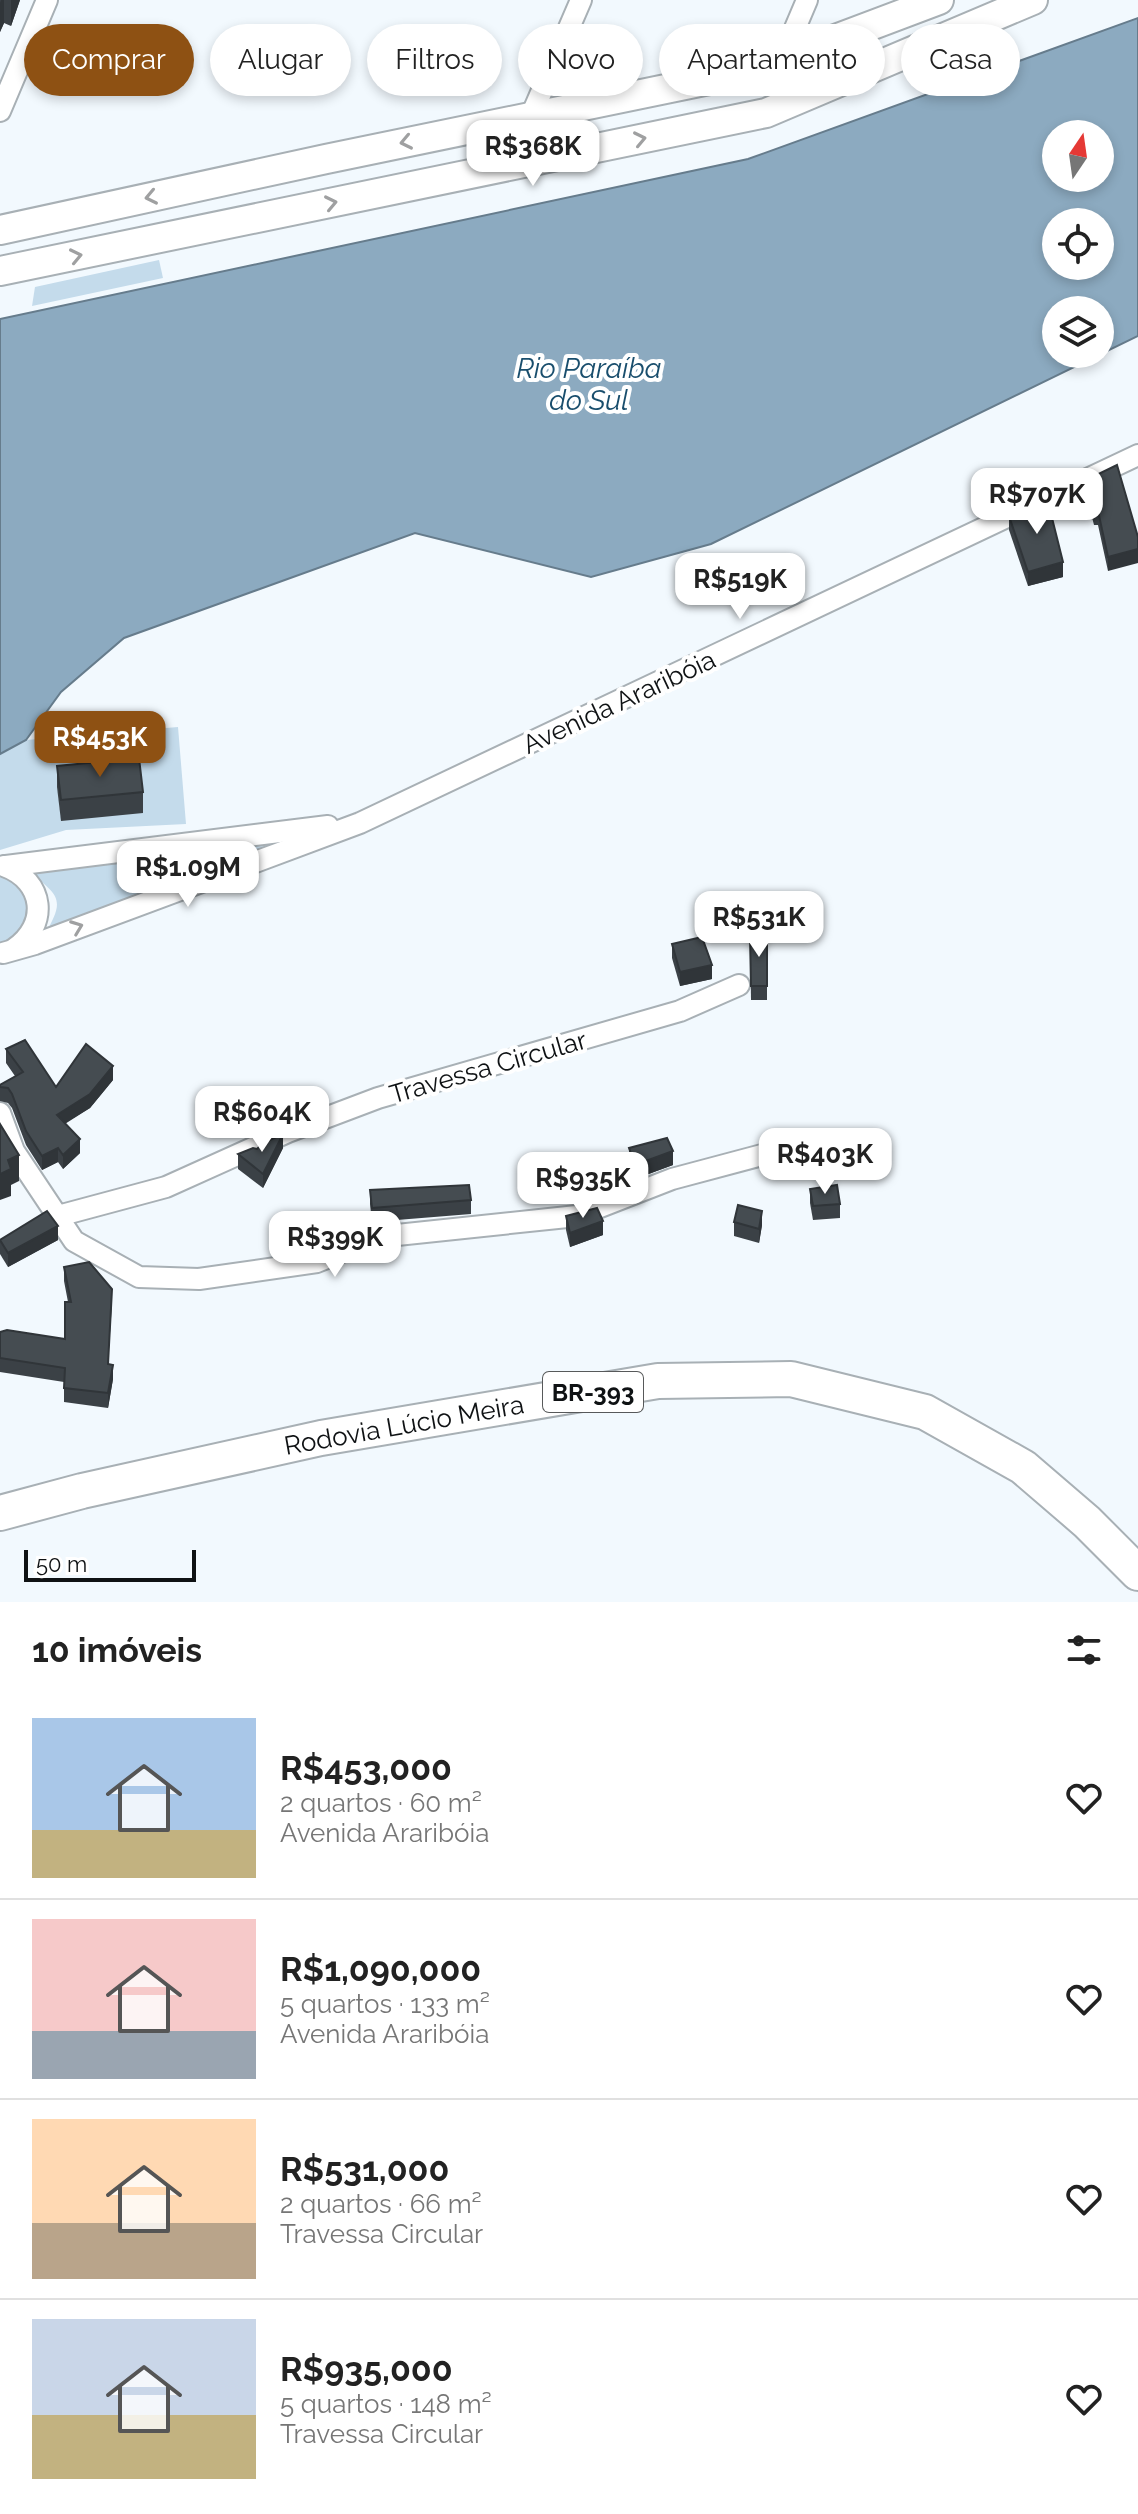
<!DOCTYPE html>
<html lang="pt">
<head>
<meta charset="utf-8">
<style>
  :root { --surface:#fff; --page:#f2f2f2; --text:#222; --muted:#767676; --line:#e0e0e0; --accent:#8e5113 }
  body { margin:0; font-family:Raleway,sans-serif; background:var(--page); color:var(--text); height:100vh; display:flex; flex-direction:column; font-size:30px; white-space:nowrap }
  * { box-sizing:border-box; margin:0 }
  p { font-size:26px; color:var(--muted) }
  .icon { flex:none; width:44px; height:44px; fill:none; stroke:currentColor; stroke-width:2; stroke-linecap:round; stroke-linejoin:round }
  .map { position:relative; height:1602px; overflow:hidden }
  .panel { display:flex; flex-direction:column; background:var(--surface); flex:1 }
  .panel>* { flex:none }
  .guide { position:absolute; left:24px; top:24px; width:1090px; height:72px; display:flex; gap:16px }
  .needle { width:52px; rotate:13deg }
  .buttons { position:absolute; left:1042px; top:120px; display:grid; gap:16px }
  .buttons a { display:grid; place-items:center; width:72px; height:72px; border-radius:50%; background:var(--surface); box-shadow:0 4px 12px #0003; font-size:40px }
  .scale { position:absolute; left:24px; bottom:20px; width:172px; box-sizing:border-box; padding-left:8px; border:4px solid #0f1214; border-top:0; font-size:22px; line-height:28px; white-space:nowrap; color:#0f1214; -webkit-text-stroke:6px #fff; paint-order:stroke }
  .price { position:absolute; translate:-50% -68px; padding:0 18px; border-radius:16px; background:#fff; color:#222; font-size:26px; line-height:52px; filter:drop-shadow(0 2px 4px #0008) }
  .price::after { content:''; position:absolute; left:50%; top:48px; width:24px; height:18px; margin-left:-12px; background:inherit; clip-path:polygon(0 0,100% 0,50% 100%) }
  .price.selected { background:var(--accent); color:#fff }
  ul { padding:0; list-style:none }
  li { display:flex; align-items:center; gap:24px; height:200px; padding:0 32px }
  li+li { border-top:2px solid var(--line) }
  li span { display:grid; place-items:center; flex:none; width:224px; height:160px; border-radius:0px; color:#555 }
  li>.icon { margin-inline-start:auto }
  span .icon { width:96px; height:96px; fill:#fffc; stroke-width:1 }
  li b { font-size:34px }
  h2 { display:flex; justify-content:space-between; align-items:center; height:96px; padding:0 32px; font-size:34px }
  .tag { padding:0 28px; border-radius:36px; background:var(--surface); box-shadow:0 4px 12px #0003; font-size:28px; line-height:72px }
  .tag.selected { background:var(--accent); color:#fff }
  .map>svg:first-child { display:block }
  .green { fill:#c4dbeb }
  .water { fill:#8caac0; stroke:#667c8c; stroke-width:2; fill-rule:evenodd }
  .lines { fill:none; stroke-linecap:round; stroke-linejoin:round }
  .minor-casing { stroke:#a8b0b5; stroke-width:24 }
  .secondary-casing { stroke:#a8b0b5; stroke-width:32 }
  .trunk-casing { stroke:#a8b0b5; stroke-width:38 }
  .minor { stroke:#fff; stroke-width:20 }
  .secondary { stroke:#fff; stroke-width:28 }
  .trunk { stroke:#fff; stroke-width:34 }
  .wall { fill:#3b4146 }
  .shaded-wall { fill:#303539 }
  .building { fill:#454c51; stroke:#303539; stroke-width:2 }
  .oneway { stroke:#9fa0a1 }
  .labels { text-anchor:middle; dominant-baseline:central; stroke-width:8; stroke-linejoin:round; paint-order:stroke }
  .shield { fill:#fff; stroke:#57595a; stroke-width:2 }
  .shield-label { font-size:24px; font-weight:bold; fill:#0f1214 }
  .street-label { font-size:26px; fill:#0f1214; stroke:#fff }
  .water-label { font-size:28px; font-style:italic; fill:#194e6d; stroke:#fff }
</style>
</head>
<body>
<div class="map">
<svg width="1138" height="1602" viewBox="0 0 1138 1602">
  <rect width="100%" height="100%" fill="#f2f9fe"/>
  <g class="green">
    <path d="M 159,260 L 163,278 L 32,306 L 35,287 Z"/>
    <path d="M 178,727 L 186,824 L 66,830 L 0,850 L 0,754 L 26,740 Z"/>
    <path d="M 288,840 L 44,936 C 64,901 62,897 30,873 Z"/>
    <path d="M 0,873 C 30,888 32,897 26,929 L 0,947 Z"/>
  </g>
  <path class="water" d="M 1138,18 L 1138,336 L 711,544 L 591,577 L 415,533 L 124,638 L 61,692 L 26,740 L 0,754 L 0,319 L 748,159 ZM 1056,134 L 1100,134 L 1100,178 L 1056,178 ZM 1056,222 L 1100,222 L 1100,266 L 1056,266 ZM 1056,310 L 1100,310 L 1100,354 L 1056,354 Z"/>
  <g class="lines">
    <g class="minor-casing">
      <g id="minor">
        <path d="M 782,59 L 807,0"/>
        <path d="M 0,111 L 47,0"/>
        <path d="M 531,116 L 581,0"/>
        <path d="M 4,866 C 45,881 49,925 14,949"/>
        <path d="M 6,866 L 328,826"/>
        <path d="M 3,953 L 35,944 L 360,823 L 1138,455"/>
        <path d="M 0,1113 L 14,1151 L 74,1241 L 139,1277 L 199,1279 L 317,1262 L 378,1237 L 577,1216 L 672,1179 L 762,1155"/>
        <path d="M 58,1216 L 166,1187 L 288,1132 L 378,1098 L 680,1011 L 739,985"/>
      </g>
    </g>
    <g class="secondary-casing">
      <g id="secondary">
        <path d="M 0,230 L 326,159 L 748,72 L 939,0"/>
        <path d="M 0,271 L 766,113 L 1033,0"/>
      </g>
    </g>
    <g class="trunk-casing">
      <path id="trunk" d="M 0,1513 L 82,1491 L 321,1438 L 658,1381 L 791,1379 L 925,1412 L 1023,1467 L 1087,1522 L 1138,1573"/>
    </g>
    <use href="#minor" class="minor"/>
    <use href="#secondary" class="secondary"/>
    <use href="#trunk" class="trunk"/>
  </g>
  <g class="wall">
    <path d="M 0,0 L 20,0 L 11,26 L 4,23 L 0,32 Z"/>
    <path d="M 1117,465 L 1108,571 L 1098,525 L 1094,525 L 1086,494 L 1086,480 Z"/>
    <path d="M 1009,516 L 1063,577 L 1028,586 L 1009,530 Z"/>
    <path d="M 57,766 L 143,792 L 143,813 L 61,821 L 57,787 Z"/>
    <path d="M 767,932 L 767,1000 L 751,1000 L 750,935 Z"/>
    <path d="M 672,944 L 712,979 L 680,986 L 672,958 Z"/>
    <path d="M 6,1049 L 56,1087 L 113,1080 L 90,1108 L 65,1123 L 80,1153 L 63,1169 L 58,1162 L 42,1170 L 26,1145 L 12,1108 L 8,1103 L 0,1101 L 0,1085 L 15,1076 L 6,1063 Z"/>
    <path d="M 283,1148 L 263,1188 L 238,1169 L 238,1154 L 257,1149 Z"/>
    <path d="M 629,1148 L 673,1165 L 635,1179 L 629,1162 Z"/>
    <path d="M 810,1189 L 840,1204 L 840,1218 L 813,1220 L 810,1203 Z"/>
    <path d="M 370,1190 L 471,1200 L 471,1214 L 372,1222 L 370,1204 Z"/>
    <path d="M 566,1216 L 603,1235 L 570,1247 L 566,1230 Z"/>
    <path d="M 734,1222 L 762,1225 L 759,1243 L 734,1236 Z"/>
    <path d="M 0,1240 L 58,1240 L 8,1267 L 0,1254 Z"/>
    <path d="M 64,1267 L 112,1303 L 108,1365 L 113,1379 L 108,1408 L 64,1402 L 64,1382 L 0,1372 L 0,1332 L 65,1339 L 68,1302 L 64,1281 Z"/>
  </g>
  <g class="shaded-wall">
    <path d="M 1,0 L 4,0 L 4,23 L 0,32 L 0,3 Z"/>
    <path d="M 11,0 L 20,0 L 11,26 Z"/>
    <path d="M 1138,549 L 1138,563 L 1108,571 L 1108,557 Z"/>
    <path d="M 1063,562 L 1063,577 L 1028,586 L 1028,572 Z"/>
    <path d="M 712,965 L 712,979 L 680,986 L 680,972 Z"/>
    <path d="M 113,1066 L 113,1080 L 90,1108 L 57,1129 L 57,1115 Z"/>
    <path d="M 283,1134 L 283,1148 L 263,1188 L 263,1174 Z"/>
    <path d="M 80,1139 L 80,1153 L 63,1169 L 63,1155 Z"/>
    <path d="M 58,1148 L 58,1162 L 42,1170 L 42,1156 Z"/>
    <path d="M 673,1151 L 673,1165 L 635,1179 L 635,1165 Z"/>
    <path d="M 19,1155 L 19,1181 L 11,1185 L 11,1196 L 0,1200 L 0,1174 L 8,1160 Z"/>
    <path d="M 762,1211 L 762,1225 L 759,1243 L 759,1229 Z"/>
    <path d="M 603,1221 L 603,1235 L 570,1247 L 570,1233 Z"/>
    <path d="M 58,1226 L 58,1240 L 8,1267 L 8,1253 Z"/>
    <path d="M 113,1365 L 113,1379 L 108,1408 L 108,1393 Z"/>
  </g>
  <g class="building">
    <path d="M 1117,465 L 1138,537 L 1138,549 L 1108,557 L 1098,511 L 1094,511 L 1086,480 Z"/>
    <path d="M 1047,498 L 1063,562 L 1028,572 L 1009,516 Z"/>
    <path d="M 139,758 L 143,792 L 61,800 L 57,766 Z"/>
    <path d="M 767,932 L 767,986 L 751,986 L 750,935 Z"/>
    <path d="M 702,937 L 712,965 L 680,972 L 672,944 Z"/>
    <path d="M 25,1040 L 56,1087 L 86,1044 L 113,1066 L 90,1094 L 57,1115 L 80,1139 L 63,1155 L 58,1148 L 42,1156 L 26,1131 L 12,1094 L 8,1088 L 0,1087 L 0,1085 L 23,1072 L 6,1049 Z"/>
    <path d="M 0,1124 L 19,1155 L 8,1160 L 11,1169 L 0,1174 Z"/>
    <path d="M 283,1134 L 263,1174 L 238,1154 L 253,1148 L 257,1149 L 263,1143 Z"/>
    <path d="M 667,1138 L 673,1151 L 635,1165 L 629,1148 Z"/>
    <path d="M 469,1185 L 471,1200 L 372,1208 L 370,1190 Z"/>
    <path d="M 837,1185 L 840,1204 L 813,1206 L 810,1189 Z"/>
    <path d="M 738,1205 L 762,1211 L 759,1229 L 734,1222 Z"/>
    <path d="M 597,1208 L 603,1221 L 570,1233 L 566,1216 Z"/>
    <path d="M 47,1211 L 58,1226 L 8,1253 L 0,1240 Z"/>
    <path d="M 89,1262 L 112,1289 L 108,1364 L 113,1365 L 108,1393 L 64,1388 L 65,1368 L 0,1358 L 0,1332 L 7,1330 L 65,1339 L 65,1302 L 71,1302 L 64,1267 Z"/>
  </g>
  <defs><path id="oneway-chevron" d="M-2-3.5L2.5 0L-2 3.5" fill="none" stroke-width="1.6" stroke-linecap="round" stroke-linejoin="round" transform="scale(2)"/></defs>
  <g class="oneway">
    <use href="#oneway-chevron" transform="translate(640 139) rotate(-12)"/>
    <use href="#oneway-chevron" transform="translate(406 142) rotate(168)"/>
    <use href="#oneway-chevron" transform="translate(151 197) rotate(168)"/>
    <use href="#oneway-chevron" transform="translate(331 203) rotate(-12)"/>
    <use href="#oneway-chevron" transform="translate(76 256) rotate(-12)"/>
    <use href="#oneway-chevron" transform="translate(77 927) rotate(-21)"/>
  </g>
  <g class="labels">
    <rect class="shield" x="543" y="1372" width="100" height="40" rx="6"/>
    <g class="shield-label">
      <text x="593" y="1392">BR-393</text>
    </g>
    <g class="street-label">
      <text transform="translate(619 702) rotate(-25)">Avenida Araribóia</text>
      <text transform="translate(488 1067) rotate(-16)">Travessa Circular</text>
      <text transform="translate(404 1425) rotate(-10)">Rodovia Lúcio Meira</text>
    </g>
    <g class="water-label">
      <text x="589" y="368">Rio Paraíba<tspan x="589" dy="32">do Sul</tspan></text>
    </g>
  </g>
</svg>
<div class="buttons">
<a><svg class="needle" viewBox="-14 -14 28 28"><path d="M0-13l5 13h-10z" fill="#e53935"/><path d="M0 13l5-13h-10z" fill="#767676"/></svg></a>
<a><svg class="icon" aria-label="locate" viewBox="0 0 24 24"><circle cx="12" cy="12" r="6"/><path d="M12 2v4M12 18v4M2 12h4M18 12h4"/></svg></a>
<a><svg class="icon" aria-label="layers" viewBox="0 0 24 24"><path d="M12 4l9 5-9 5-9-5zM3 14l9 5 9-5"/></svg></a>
</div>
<div class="scale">50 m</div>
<b class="price" style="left:533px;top:188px">R$368K</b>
<b class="price" style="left:1037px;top:536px">R$707K</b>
<b class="price" style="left:740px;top:621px">R$519K</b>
<b class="price selected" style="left:100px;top:779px">R$453K</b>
<b class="price" style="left:188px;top:909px">R$1.09M</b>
<b class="price" style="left:759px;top:959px">R$531K</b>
<b class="price" style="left:262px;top:1154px">R$604K</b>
<b class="price" style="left:825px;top:1196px">R$403K</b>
<b class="price" style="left:583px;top:1220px">R$935K</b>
<b class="price" style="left:335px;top:1279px">R$399K</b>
<div class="guide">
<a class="tag selected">Comprar</a>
<a class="tag">Alugar</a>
<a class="tag">Filtros</a>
<a class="tag">Novo</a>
<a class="tag">Apartamento</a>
<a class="tag">Casa</a>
</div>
</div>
<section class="panel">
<h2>10 imóveis<svg class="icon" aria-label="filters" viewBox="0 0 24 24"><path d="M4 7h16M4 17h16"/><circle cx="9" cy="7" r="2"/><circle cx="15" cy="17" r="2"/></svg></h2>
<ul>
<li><span style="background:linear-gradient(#a9c7e8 70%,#c2b280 0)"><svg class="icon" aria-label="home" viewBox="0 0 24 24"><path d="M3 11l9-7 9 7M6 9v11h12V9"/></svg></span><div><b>R$453,000</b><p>2 quartos · 60 m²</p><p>Avenida Araribóia</p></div><svg class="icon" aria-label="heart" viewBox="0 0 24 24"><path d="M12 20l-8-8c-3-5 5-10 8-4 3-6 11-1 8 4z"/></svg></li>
<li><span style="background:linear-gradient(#f6c9c9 70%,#9aa5b1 0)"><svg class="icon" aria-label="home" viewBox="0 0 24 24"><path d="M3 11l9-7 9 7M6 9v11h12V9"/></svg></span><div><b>R$1,090,000</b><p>5 quartos · 133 m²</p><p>Avenida Araribóia</p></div><svg class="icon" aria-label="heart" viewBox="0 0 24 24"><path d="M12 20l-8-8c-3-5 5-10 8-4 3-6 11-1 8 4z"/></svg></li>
<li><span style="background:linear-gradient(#ffd9b3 65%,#b9a48a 0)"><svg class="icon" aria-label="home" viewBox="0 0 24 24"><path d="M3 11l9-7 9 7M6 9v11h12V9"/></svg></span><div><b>R$531,000</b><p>2 quartos · 66 m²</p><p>Travessa Circular</p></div><svg class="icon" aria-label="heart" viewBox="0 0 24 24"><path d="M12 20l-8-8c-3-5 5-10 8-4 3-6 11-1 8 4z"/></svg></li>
<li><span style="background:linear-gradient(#c9d6e8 60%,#c2b280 0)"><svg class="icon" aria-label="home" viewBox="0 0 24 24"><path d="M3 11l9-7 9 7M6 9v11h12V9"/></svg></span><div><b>R$935,000</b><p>5 quartos · 148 m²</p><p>Travessa Circular</p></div><svg class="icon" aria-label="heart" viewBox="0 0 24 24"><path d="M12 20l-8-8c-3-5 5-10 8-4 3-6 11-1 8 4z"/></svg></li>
</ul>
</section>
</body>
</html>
